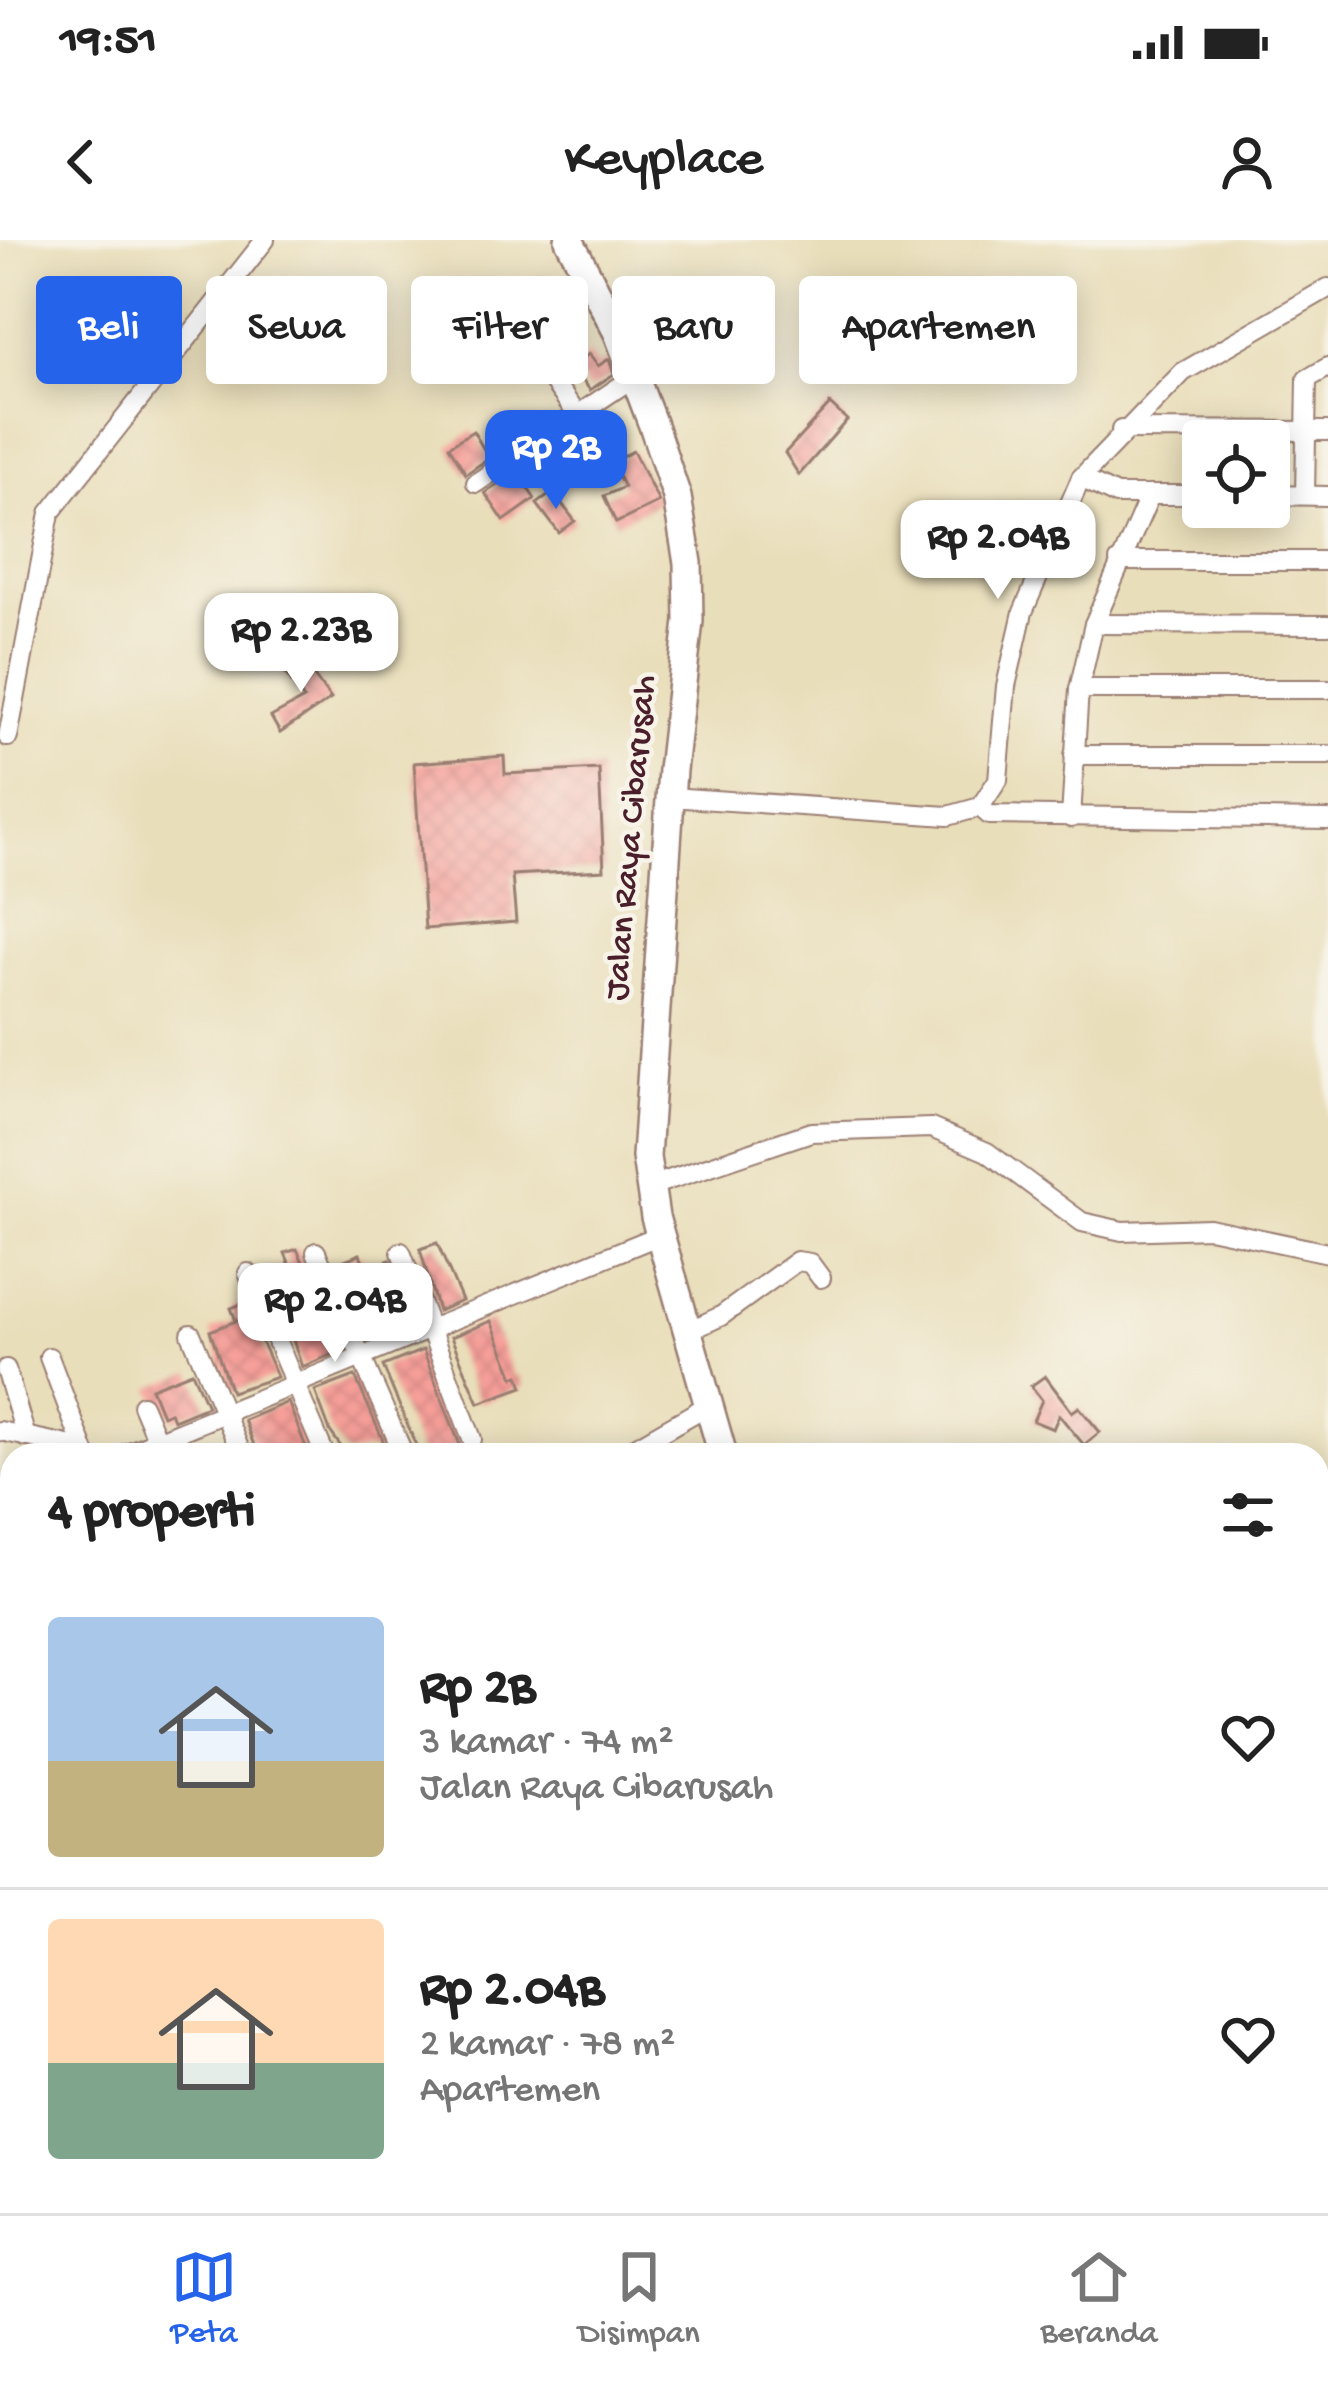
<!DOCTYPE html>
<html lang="id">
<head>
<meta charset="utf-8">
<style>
  :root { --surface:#fff; --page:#f2f2f2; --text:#222; --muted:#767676; --line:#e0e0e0; --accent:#2563eb }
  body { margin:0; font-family:"Gochi Hand",sans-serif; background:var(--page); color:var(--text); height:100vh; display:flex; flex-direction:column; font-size:45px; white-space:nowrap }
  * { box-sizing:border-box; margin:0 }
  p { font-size:39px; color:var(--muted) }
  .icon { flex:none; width:66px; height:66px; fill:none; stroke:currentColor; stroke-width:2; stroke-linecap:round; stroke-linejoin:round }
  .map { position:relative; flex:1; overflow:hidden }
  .side { position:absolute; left:0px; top:1203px; width:1329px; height:771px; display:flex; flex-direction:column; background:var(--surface); border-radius:36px 36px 0 0; box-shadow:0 6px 30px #0003 }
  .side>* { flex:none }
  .banner { position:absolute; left:36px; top:36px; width:1257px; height:108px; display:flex; gap:24px }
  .controls { position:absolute; left:1182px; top:180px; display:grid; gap:24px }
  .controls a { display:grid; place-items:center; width:108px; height:108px; border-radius:12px; background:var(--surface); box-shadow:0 6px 30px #0003; font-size:60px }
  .price { position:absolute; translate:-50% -102px; padding:0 27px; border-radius:24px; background:#fff; color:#222; font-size:39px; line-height:78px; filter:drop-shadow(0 3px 6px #0008) }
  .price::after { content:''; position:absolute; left:50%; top:72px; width:36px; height:27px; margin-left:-18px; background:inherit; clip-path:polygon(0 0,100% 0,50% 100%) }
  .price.active { background:var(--accent); color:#fff }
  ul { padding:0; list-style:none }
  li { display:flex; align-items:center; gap:36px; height:300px; padding:0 48px }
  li+li { border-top:3px solid var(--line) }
  li span { display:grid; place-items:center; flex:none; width:336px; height:240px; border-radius:12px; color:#555 }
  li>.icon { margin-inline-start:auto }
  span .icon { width:144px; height:144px; fill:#fffc; stroke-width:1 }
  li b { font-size:51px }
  h2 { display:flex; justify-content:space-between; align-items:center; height:144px; padding:0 48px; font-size:51px }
  .tag { padding:0 42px; border-radius:12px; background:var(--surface); box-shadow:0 6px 30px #0003; font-size:42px; line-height:108px }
  .tag.active { background:var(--accent); color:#fff }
  .status { display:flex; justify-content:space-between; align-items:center; height:84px; padding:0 60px; background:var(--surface); direction:ltr }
  .status svg { height:33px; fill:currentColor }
  header { display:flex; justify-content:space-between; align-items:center; height:156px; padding:0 48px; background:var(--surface); font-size:54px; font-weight:600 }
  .dock { display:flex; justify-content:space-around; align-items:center; height:168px; border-top:3px solid var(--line); background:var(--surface); font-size:33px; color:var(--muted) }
  .dock a { display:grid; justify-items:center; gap:6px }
  .dock .active { color:var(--accent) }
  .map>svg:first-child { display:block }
  .building { fill:url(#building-cross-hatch) }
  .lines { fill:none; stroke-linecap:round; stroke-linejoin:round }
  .street-casing { stroke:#9a7e72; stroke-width:22 }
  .primary-casing { stroke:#9a7e72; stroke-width:32 }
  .street { stroke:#fff; stroke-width:18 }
  .primary { stroke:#fff; stroke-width:27 }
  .labels { text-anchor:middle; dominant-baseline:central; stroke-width:9; stroke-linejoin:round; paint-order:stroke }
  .street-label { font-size:36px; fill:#4a1f2b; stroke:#f7f3e8 }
</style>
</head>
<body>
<div class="status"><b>19:51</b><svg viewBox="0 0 49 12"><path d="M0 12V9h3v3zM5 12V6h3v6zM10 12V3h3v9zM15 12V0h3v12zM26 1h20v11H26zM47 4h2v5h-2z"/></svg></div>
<header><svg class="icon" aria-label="back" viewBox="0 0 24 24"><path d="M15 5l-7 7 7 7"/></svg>Keyplace<svg class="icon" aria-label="person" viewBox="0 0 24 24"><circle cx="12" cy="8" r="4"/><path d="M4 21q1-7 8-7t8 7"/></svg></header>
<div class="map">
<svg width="1328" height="1973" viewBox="0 0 1328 1973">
  <defs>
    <pattern id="building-cross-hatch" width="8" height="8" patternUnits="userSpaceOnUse" patternTransform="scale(3)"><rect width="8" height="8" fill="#f69f99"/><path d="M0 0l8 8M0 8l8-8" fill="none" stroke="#d48884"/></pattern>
  </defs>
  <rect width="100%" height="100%" fill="#f7f3e8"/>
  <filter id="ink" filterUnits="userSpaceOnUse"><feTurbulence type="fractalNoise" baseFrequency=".00833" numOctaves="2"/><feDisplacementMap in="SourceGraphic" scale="24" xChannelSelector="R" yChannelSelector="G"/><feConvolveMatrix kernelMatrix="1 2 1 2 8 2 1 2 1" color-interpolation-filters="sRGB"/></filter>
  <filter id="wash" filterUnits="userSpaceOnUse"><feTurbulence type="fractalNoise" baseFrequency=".004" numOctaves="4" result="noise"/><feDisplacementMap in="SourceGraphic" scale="48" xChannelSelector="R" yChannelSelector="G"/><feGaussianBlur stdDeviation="2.7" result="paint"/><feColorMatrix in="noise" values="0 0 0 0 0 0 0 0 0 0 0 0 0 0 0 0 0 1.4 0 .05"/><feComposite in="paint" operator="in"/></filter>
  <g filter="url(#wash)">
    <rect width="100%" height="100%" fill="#e9deba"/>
    <g id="blocks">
      <g class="building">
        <path d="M 710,45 L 715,66 L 679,74 L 675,53 Z"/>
        <path d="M 589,114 L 598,126 L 609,119 L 614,134 L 590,150 L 572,126 Z"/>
        <path d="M 830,164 L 847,180 L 799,235 L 785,213 Z"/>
        <path d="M 473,191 L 489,218 L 466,234 L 449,206 Z"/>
        <path d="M 633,211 L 659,262 L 616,283 L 604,256 L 624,247 L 611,223 Z"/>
        <path d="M 517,232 L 535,259 L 504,281 L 485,253 Z"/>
        <path d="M 553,252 L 575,281 L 559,293 L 537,264 Z"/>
        <path d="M 298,415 L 331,459 L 280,493 L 271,477 L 304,459 L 281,427 Z"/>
        <path d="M 504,516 L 505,534 L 599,529 L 604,630 L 512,635 L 516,682 L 425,689 L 414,523 Z"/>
        <path d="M 437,1003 L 462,1061 L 438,1071 L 420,1009 Z"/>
        <path d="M 297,1009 L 343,1110 L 302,1127 L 280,1060 L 264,1035 L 290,1025 L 285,1013 Z"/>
        <path d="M 360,1014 L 366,1029 L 390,1020 L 412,1082 L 376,1097 L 344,1038 L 348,1036 L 342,1021 Z"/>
        <path d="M 244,1063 L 277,1137 L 231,1152 L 210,1091 L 236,1081 L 231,1068 Z"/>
        <path d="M 491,1081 L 514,1137 L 519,1135 L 523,1147 L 479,1163 L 451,1097 Z"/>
        <path d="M 423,1110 L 460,1205 L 433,1215 L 420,1215 L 383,1126 Z"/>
        <path d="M 192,1132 L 207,1166 L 173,1180 L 170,1172 L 162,1175 L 151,1148 Z"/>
        <path d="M 355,1136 L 385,1205 L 388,1215 L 367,1210 L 347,1215 L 330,1191 L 315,1151 Z"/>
        <path d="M 1045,1136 L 1072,1172 L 1079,1167 L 1100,1192 L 1084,1205 L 1059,1175 L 1053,1189 L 1033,1181 L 1042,1160 L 1031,1146 Z"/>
        <path d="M 288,1162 L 309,1215 L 258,1215 L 244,1180 Z"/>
      </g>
    </g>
  </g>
  <g filter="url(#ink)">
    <use href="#blocks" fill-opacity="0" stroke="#9a7e72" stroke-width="3"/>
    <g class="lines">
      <g class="street-casing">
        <g id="street">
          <path d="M 535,117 L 577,174"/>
          <path d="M 1121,190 L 1328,191"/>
          <path d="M 1081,238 L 1116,255 L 1203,255"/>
          <path d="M 476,243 L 634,137"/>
          <path d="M 1269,255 L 1328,256"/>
          <path d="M 1305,255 L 1307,139 L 1328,127"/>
          <path d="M 1119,321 L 1328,321"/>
          <path d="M 1094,384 L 1328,385"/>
          <path d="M 1079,449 L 1328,449"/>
          <path d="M 8,497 L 50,273 L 265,0"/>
          <path d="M 1074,515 L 1328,515"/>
          <path d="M 670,557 L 948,576 L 980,567 L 998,540 L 1006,446 L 1023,372 L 1081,238 L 1183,132 L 1328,48"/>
          <path d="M 980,567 L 989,575 L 1328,580"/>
          <path d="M 1071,578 L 1079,449 L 1094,384 L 1150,255"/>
          <path d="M 648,947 L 811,892 L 931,888 L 987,912 L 1082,982 L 1122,991 L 1209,988 L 1328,1013"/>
          <path d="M 316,1012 L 404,1215"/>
          <path d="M 401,1012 L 472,1199"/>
          <path d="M 248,1033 L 325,1215"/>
          <path d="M 691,1090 L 721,1076 L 797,1021 L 810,1023 L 821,1038"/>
          <path d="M 191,1094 L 242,1215"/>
          <path d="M 49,1117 L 86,1215"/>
          <path d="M 6,1129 L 26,1197"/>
          <path d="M 142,1165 L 163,1215"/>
          <path d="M 0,1191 L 82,1208"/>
          <path d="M 122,1215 L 660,995"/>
          <path d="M 621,1215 L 710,1164"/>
          <path d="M 1317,1276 L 1328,1239"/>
          <path d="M 0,1348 L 12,1344"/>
          <path d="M 0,1388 L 12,1419"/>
          <path d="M 1317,1455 L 1328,1449"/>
          <path d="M 0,1619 L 12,1606"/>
          <path d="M 0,1723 L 12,1734"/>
          <path d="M 1317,1834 L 1328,1827"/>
          <path d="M 0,1836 L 12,1824"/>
          <path d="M 0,1945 L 12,1957"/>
          <path d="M 17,1962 L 28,1973"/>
          <path d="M 526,1962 L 539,1973"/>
          <path d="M 902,1962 L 914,1973"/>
          <path d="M 0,1966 L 7,1973"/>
          <path d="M 580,1973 L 587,1962"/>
        </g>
      </g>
      <g class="primary-casing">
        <g id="primary">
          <path d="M 569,0 L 618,93 L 654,188 L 677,257 L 688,323 L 689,381 L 672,530 L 646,917 L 655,977 L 723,1215"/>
          <path d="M 409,1973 L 417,1962"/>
        </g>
      </g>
      <use href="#street" class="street"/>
      <use href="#primary" class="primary"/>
    </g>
  </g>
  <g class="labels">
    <g class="street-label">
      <text transform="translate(633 598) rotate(-85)">Jalan Raya Cibarusah</text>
    </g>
  </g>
</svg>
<div class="controls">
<a><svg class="icon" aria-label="locate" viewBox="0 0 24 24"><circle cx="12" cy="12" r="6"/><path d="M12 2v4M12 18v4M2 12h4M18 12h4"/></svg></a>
</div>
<b class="price active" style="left:556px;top:272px">Rp 2B</b>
<b class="price" style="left:998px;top:362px">Rp 2.04B</b>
<b class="price" style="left:301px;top:455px">Rp 2.23B</b>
<b class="price" style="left:335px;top:1125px">Rp 2.04B</b>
<div class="banner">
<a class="tag active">Beli</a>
<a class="tag">Sewa</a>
<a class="tag">Filter</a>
<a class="tag">Baru</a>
<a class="tag">Apartemen</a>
</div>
<section class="side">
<h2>4 properti<svg class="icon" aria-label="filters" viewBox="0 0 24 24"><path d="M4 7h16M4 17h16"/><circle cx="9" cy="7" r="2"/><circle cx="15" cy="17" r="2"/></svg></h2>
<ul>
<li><span style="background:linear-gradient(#a9c7e8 60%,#c2b280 0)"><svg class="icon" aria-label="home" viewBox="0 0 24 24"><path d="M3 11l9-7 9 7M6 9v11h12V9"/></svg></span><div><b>Rp 2B</b><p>3 kamar · 74 m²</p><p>Jalan Raya Cibarusah</p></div><svg class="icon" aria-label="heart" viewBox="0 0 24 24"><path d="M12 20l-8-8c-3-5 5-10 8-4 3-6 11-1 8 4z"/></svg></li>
<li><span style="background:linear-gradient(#ffd9b3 60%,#7fa58c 0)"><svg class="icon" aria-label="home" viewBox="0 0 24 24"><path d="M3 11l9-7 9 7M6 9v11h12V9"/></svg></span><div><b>Rp 2.04B</b><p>2 kamar · 78 m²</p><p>Apartemen</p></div><svg class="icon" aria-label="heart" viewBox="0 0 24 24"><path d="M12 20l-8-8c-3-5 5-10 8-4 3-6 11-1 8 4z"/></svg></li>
</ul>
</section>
</div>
<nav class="dock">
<a class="active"><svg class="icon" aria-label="map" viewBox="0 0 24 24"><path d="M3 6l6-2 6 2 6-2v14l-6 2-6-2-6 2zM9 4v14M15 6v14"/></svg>Peta</a>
<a><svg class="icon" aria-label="saved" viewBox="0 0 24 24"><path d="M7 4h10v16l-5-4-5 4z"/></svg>Disimpan</a>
<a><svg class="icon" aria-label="home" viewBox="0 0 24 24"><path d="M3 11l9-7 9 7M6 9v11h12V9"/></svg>Beranda</a>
</nav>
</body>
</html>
